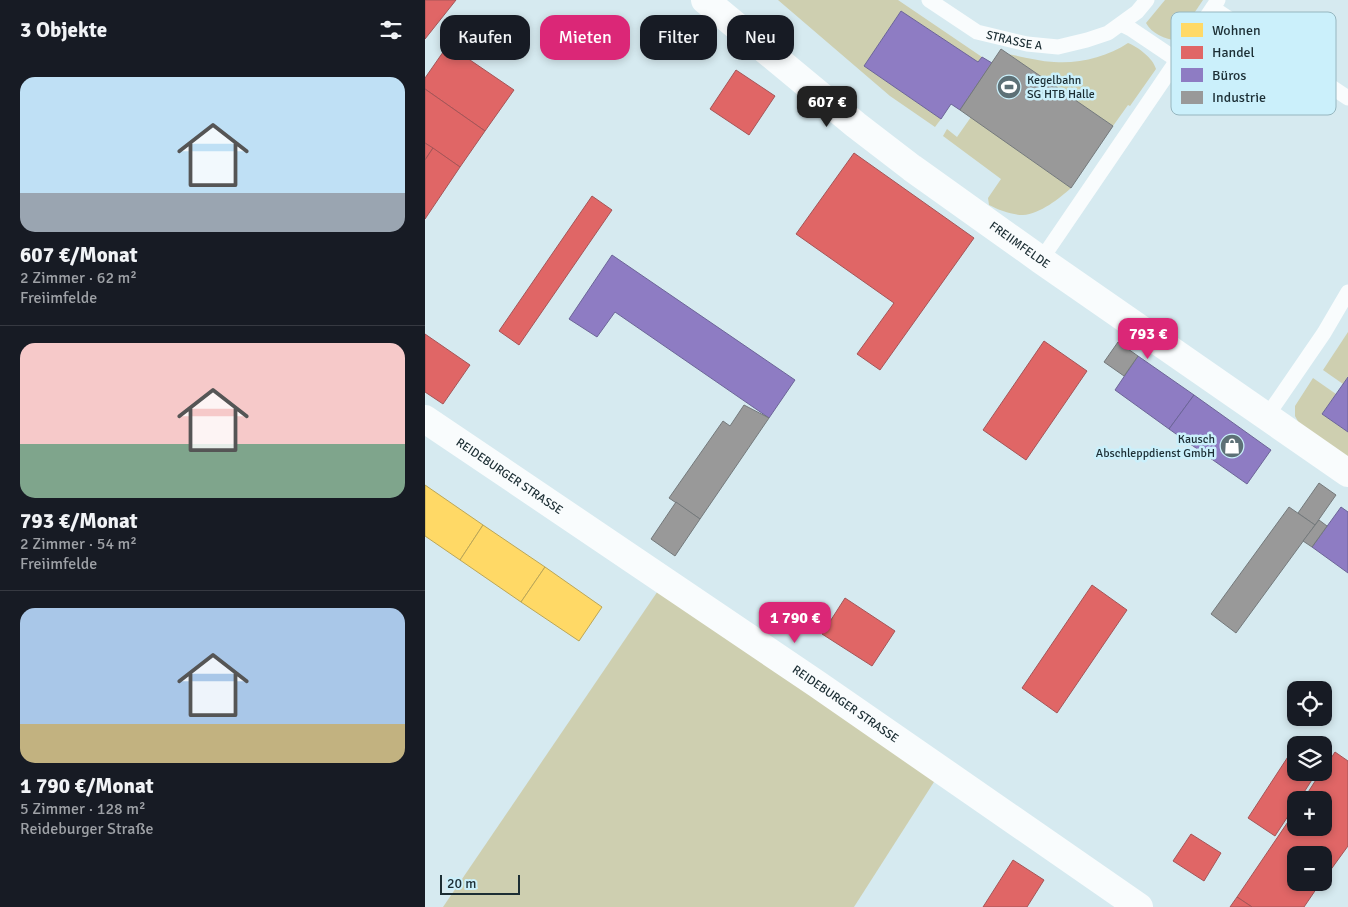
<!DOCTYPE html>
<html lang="de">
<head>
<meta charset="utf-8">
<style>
  :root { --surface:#171b24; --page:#242831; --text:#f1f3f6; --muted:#9ea1a6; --line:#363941; --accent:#db2777 }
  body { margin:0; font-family:Signika,sans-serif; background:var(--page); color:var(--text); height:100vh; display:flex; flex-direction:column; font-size:19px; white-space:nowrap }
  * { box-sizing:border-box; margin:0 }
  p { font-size:16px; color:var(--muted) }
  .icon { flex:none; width:28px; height:28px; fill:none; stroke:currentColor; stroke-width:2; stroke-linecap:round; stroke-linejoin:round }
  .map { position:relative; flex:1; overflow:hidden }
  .details { display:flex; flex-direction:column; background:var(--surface); width:425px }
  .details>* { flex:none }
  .banner { position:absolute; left:15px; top:15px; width:475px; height:45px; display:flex; gap:10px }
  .controls { position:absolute; left:862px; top:681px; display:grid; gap:10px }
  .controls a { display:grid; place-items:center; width:45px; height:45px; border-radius:10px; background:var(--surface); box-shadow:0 2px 8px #0003; font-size:25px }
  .scale { position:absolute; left:15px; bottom:12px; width:80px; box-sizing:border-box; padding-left:5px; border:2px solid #1c2e34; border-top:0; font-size:14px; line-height:18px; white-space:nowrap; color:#1c2e34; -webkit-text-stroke:4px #cbf0fb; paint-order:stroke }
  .price { position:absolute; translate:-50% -42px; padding:0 11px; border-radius:10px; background:var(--accent); color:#fff; font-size:16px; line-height:32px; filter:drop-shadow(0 1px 2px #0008) }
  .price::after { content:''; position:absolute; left:50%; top:30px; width:15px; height:11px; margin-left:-8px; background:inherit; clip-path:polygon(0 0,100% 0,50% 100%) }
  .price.active { background:#222; color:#fff }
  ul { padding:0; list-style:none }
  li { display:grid; align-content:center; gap:10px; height:265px; padding:0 20px }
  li+li { border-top:1px solid var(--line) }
  li span { display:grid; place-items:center; height:155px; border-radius:15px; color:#555 }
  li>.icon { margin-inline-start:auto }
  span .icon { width:90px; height:90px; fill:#fffc; stroke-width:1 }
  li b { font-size:21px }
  h2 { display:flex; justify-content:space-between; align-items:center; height:60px; padding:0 20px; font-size:21px }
  .chip { padding:0 18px; border-radius:15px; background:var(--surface); box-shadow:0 2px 8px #0003; font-size:18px; line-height:45px }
  .chip.active { background:var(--accent); color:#fff }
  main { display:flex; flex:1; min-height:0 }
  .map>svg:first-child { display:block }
  .green { fill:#cecfb0 }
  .homes { fill:#ffd966; stroke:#bba657 }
  .shops { fill:#e06666; stroke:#a55557 }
  .offices { fill:#8e7cc3; stroke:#6c6598 }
  .industry { fill:#999; stroke:#74797b }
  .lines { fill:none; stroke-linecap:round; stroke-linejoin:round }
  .service { stroke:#f9fcfd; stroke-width:15 }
  .minor { stroke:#f9fcfd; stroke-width:28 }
  .tertiary { stroke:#f9fcfd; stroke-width:28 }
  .labels { text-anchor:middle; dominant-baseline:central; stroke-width:5; stroke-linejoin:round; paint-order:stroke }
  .street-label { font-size:12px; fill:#1c2e34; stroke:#cbf0fb }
  .poi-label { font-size:12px; fill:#1c2e34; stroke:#cbf0fb; text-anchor:start }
  .key { fill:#cbf0fb; stroke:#96b6bf; stroke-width:1 }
  .key-label { font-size:14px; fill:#1c2e34 }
</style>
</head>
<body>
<main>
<section class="details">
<h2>3 Objekte<svg class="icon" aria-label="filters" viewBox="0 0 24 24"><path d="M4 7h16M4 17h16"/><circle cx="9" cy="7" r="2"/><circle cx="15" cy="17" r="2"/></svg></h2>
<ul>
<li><span style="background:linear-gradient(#bfe0f5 75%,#9aa5b1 0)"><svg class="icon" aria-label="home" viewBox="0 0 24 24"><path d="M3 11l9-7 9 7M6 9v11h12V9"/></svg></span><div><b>607 €/Monat</b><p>2 Zimmer · 62 m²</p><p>Freiimfelde</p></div></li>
<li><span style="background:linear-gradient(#f6c9c9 65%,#7fa58c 0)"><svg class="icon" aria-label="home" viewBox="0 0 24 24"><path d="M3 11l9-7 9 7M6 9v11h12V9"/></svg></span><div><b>793 €/Monat</b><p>2 Zimmer · 54 m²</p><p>Freiimfelde</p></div></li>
<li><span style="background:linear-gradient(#a9c7e8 75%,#c2b280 0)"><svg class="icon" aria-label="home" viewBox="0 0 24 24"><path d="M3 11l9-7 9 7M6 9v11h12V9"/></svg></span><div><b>1 790 €/Monat</b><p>5 Zimmer · 128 m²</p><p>Reideburger Straße</p></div></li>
</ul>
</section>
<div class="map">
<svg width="923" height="907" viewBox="0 0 923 907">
  <rect width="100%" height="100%" fill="#d6eaf0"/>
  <g class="green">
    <path d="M 353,0 L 473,0 L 557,57 L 553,62 L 476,11 L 439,66 L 516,119 L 510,127 L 465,96 Z"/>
    <path d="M 740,0 L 778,0 L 751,40 C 741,40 726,33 721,23 Z"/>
    <path d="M 703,43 C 713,47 728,58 731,69 L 705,106 L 703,105 L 688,126 L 583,54 C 598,57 614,61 629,62 C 654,64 682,57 703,43 Z"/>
    <path d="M 546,117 L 646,188 C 635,198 615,214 598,215 C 587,215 574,210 564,205 L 563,198 L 576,179 L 518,136 L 522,129 L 532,137 Z"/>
    <path d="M 923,332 L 923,377 L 918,384 L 898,370 Z"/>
    <path d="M 888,378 L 911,394 L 897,414 L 923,432 L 923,457 L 875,425 L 870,416 L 870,406 Z"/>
    <path d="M 239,582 L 516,771 L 429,907 L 18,907 Z"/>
  </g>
  <g class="homes">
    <path d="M 0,485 L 58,525 L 35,560 L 0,536 Z"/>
    <path d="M 58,525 L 120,567 L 96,602 L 35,560 Z"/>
    <path d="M 120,567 L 177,607 L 154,641 L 96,602 Z"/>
  </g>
  <g class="shops">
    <path d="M 0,0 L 31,0 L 0,39 Z"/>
    <path d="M 36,41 L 49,51 L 43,59 L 30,49 Z"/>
    <path d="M 23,45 L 89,90 L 60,131 L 0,89 L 0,78 Z"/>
    <path d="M 311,70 L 350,96 L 324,135 L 285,109 Z"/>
    <path d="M 0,89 L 60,131 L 35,167 L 0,143 Z"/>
    <path d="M 0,143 L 8,148 L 0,160 Z"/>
    <path d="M 8,148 L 35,167 L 0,219 L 0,160 Z"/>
    <path d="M 429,153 L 549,238 L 455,370 L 432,354 L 469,303 L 371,234 Z"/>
    <path d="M 167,196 L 187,210 L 94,345 L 74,331 Z"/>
    <path d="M 0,334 L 45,365 L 18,404 L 0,392 Z"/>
    <path d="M 619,341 L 662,371 L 601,460 L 558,430 Z"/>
    <path d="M 667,585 L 702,610 L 632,713 L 597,688 Z"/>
    <path d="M 420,598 L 470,631 L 447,666 L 397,634 Z"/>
    <path d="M 868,749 L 871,751 L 871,772 L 892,772 L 874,800 L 871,800 L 871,804 L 850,836 L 823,818 Z"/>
    <path d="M 910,752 L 923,761 L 923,846 L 899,879 L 899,855 L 871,855 L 871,882 L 896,882 L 879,907 L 827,907 L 812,897 L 871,810 L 871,828 L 899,828 L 899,800 L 878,800 L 896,772 L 899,772 L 899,769 Z"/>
    <path d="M 766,834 L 796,853 L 779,881 L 748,861 Z"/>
    <path d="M 588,860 L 619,880 L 602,907 L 558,907 Z"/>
    <path d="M 812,897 L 827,907 L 805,907 Z"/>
  </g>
  <g class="offices">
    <path d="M 476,11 L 553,62 L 557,57 L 567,63 L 535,110 L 526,104 L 516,119 L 439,66 Z"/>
    <path d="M 187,255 L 370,380 L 344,418 L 190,312 L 172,337 L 144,319 Z"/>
    <path d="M 713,356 L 769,395 L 744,429 L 690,390 Z"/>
    <path d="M 923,377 L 923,432 L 897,414 Z"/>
    <path d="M 769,395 L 846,450 L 822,484 L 744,429 Z"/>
    <path d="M 916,507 L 923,512 L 923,573 L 887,547 Z"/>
  </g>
  <g class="industry">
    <path d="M 576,49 L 688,126 L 646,188 L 535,110 Z"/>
    <path d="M 693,342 L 713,356 L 699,376 L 679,362 Z"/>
    <path d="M 319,405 L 344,418 L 275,519 L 244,498 L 298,421 L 305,426 Z"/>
    <path d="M 894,483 L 911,495 L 890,525 L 873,513 Z"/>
    <path d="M 251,502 L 275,519 L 250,556 L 226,539 Z"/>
    <path d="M 864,507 L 890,525 L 811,633 L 786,614 Z"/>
    <path d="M 894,520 L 902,526 L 887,547 L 878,541 Z"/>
  </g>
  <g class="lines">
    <g class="service">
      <path id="s1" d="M 504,0 L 552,32 L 602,44 L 633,47 L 662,40 L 683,33 L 712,12 L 722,0"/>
      <path d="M 788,8 L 923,98"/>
      <path d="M 696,24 L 706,29 L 752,60"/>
      <path d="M 616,260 L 793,0"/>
      <path d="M 842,416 L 899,333 L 923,292"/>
    </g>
    <path class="minor" id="s2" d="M 280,0 L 431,125 L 487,168 L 616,260 L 923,473"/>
    <path class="tertiary" id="s3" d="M 0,419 L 392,684 L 714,907"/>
  </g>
  <defs>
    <g id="stadium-disc" transform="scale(1.25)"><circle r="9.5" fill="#5d7076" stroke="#cbf0fb"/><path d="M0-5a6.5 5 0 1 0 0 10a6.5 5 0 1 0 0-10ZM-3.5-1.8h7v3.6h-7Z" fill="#fff"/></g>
    <g id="shop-disc" transform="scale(1.25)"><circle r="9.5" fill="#5d7076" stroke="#cbf0fb"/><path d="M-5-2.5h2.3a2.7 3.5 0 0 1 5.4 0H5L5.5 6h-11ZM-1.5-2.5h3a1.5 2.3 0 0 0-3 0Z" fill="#fff"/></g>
  </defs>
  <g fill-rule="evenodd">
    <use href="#stadium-disc" x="584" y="87"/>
    <use href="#shop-disc" x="807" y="446"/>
  </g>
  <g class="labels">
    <g class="street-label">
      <text stroke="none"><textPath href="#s1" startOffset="96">STRASSE A</textPath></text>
      <text stroke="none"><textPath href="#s2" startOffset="399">FREIIMFELDE</textPath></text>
      <text stroke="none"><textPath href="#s3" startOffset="102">REIDEBURGER STRASSE</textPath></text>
      <text stroke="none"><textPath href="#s3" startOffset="508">REIDEBURGER STRASSE</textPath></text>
    </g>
    <g class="poi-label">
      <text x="602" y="80">Kegelbahn<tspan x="602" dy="14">SG HTB Halle</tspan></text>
      <text x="790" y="439" text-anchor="end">Kausch<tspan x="790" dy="14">Abschleppdienst GmbH</tspan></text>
    </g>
  </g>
  <rect x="746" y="12" width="165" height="103" rx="8" class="key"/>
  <rect x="756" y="23" width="22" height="14" fill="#ffd966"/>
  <rect x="756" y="46" width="22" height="13" fill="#e06666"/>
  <rect x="756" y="68" width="22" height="14" fill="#8e7cc3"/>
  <rect x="756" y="91" width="22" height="13" fill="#999"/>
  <g class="key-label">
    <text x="787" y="35">Wohnen</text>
    <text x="787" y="57">Handel</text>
    <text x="787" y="80">Büros</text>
    <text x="787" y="102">Industrie</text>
  </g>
</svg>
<div class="controls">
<a><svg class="icon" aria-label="locate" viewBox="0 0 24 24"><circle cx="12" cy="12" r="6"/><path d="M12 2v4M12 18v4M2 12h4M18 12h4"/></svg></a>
<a><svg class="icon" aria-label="layers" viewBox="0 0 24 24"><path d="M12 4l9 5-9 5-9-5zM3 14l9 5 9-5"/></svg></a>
<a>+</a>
<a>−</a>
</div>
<div class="scale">20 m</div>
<b class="price active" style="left:402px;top:128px">607 €</b>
<b class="price" style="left:723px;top:360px">793 €</b>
<b class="price" style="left:370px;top:644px">1 790 €</b>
<div class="banner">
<a class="chip">Kaufen</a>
<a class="chip active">Mieten</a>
<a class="chip">Filter</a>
<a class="chip">Neu</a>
</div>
</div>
</main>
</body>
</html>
